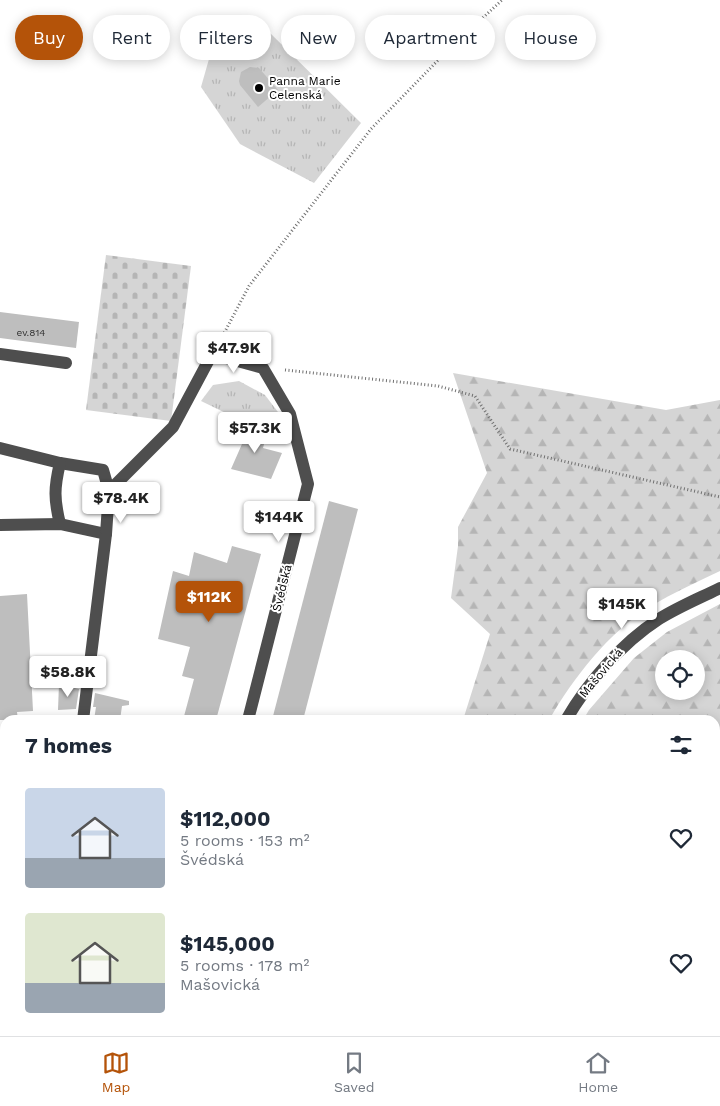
<!DOCTYPE html>
<html lang="en">
<head>
<meta charset="utf-8">
<style>
  :root { --surface:#fff; --page:#f6f6f7; --text:#1f2937; --muted:#747a83; --line:#e0e1e3; --accent:#b45309 }
  body { margin:0; font-family:"Work Sans",sans-serif; background:var(--page); color:var(--text); height:100vh; display:flex; flex-direction:column; font-size:19px; white-space:nowrap }
  * { box-sizing:border-box; margin:0 }
  p { font-size:16px; color:var(--muted) }
  .icon { flex:none; width:28px; height:28px; fill:none; stroke:currentColor; stroke-width:2; stroke-linecap:round; stroke-linejoin:round }
  .map { position:relative; flex:1; overflow:hidden }
  .details { position:absolute; left:0px; top:715px; width:720px; height:321px; display:flex; flex-direction:column; background:var(--surface); border-radius:15px 15px 0 0; box-shadow:0 2px 12px #0003 }
  .details>* { flex:none }
  .banner { position:absolute; left:15px; top:15px; width:690px; height:45px; display:flex; gap:10px }
  .fabs { position:absolute; left:655px; top:650px; display:grid; gap:10px }
  .fabs a { display:grid; place-items:center; width:50px; height:50px; border-radius:50%; background:var(--surface); box-shadow:0 2px 12px #0003; font-size:25px }
  .price { position:absolute; translate:-50% -42px; padding:0 11px; border-radius:5px; background:#fff; color:#222; font-size:16px; line-height:32px; filter:drop-shadow(0 1px 2px #0008) }
  .price::after { content:''; position:absolute; left:50%; top:30px; width:15px; height:11px; margin-left:-8px; background:inherit; clip-path:polygon(0 0,100% 0,50% 100%) }
  .price.on { background:var(--accent); color:#fff }
  ul { padding:0; list-style:none }
  li { display:flex; align-items:center; gap:15px; height:125px; padding:0 25px }
  li span { display:grid; place-items:center; flex:none; width:140px; height:100px; border-radius:5px; color:#555 }
  li>.icon { margin-inline-start:auto }
  span .icon { width:60px; height:60px; fill:#fffc; stroke-width:1 }
  li b { font-size:21px }
  h2 { display:flex; justify-content:space-between; align-items:center; height:60px; padding:0 25px; font-size:21px }
  .pill { padding:0 18px; border-radius:22px; background:var(--surface); box-shadow:0 2px 12px #0003; font-size:18px; line-height:45px }
  .pill.on { background:var(--accent); color:#fff }
  .tabs { display:flex; justify-content:space-around; align-items:center; height:70px; border-top:1px solid var(--line); background:var(--surface); font-size:14px; color:var(--muted) }
  .tabs a { display:grid; justify-items:center; gap:2px }
  .tabs .on { color:var(--accent) }
  .map>svg:first-child { display:block }
  .grass { fill:url(#grass-tufts) }
  .forest { fill:url(#forest-firs); fill-rule:evenodd }
  .cemetery { fill:url(#cemetery-stones) }
  .building { fill:#bebebe }
  .lines { fill:none; stroke-linecap:round; stroke-linejoin:round }
  .path { stroke:#707070; stroke-width:3; stroke-dasharray:1 2.5; stroke-linecap:butt }
  .minor { stroke:#4e4e4e; stroke-width:12 }
  .poi-dot { fill:#000; stroke:#fff; stroke-width:2 }
  .labels { text-anchor:middle; dominant-baseline:central; stroke-width:4; stroke-linejoin:round; paint-order:stroke }
  .number-label { font-size:10px; fill:#303030 }
  .poi-label { font-size:12px; fill:#000; stroke:#fff; text-anchor:start }
  .street-label { font-size:12px; fill:#000; stroke:#fff }
</style>
</head>
<body>
<div class="map">
<svg width="720" height="1036" viewBox="0 0 720 1036">
  <defs>
    <pattern id="grass-tufts" width="24" height="20" patternUnits="userSpaceOnUse" patternTransform="scale(1.25)"><rect width="24" height="20" fill="#d5d5d5"/><path d="M3 7l-1-3M5 7V3M7 7l1-3M15 17l-1-3M17 17v-4M19 17l1-3" fill="none" stroke="#b5b5b5"/></pattern>
    <pattern id="forest-firs" width="22" height="20" patternUnits="userSpaceOnUse" patternTransform="scale(1.25)"><rect width="22" height="20" fill="#d5d5d5"/><path d="M5 1l3.5 6h-7zM16 11l3.5 6h-7z" fill="#b5b5b5"/></pattern>
    <pattern id="cemetery-stones" width="16" height="16" patternUnits="userSpaceOnUse" patternTransform="scale(1.25)"><rect width="16" height="16" fill="#d5d5d5"/><path d="M2 7V4a2 2 0 0 1 4 0v3zM10 15v-3a2 2 0 0 1 4 0v3z" fill="#b5b5b5"/></pattern>
  </defs>
  <rect width="100%" height="100%" fill="#fff"/>
  <g class="grass">
    <path d="M 268,31 L 361,123 L 314,183 L 240,144 L 201,87 L 213,45 L 236,33 Z"/>
    <path d="M 239,381 L 265,395 L 281,416 L 287,443 L 201,401 L 213,385 Z"/>
    <path d="M 45,1031 L 109,1031 L 101,1036 L 46,1036 Z"/>
  </g>
  <g class="forest">
    <path d="M 453,373 L 666,410 L 720,400 L 720,571 C 697,582 673,593 651,606 C 608,633 574,677 549,720 L 463,720 L 490,634 L 451,598 L 458,546 L 458,527 L 487,473 Z"/>
    <path d="M 720,604 L 720,1036 L 406,1036 L 409,1031 L 715,1031 L 715,720 L 583,720 L 589,710 L 634,658 L 667,632 ZM 664,659 L 696,659 L 696,691 L 664,691 Z"/>
  </g>
  <path class="cemetery" d="M 106,255 L 191,266 L 171,421 L 86,410 Z"/>
  <g class="building">
    <path d="M 250,67 L 259,68 L 278,90 L 258,107 L 240,85 L 239,81 L 241,72 Z"/>
    <path d="M 0,312 L 79,322 L 76,348 L 0,338 Z"/>
    <path d="M 245,422 L 267,433 L 263,448 L 282,453 L 271,479 L 231,469 L 242,444 L 238,443 L 243,424 L 244,425 Z"/>
    <path d="M 329,501 L 358,509 L 303,720 L 272,720 Z"/>
    <path d="M 232,546 L 261,554 L 216,720 L 183,720 L 194,679 L 182,676 L 190,647 L 158,639 L 173,571 L 189,576 L 194,552 L 227,563 Z"/>
    <path d="M 27,594 L 33,711 L 17,712 L 18,720 L 0,720 L 0,596 Z"/>
    <path d="M 59,684 L 79,689 L 76,709 L 58,710 Z"/>
    <path d="M 95,693 L 129,701 L 129,705 L 122,706 L 120,720 L 94,720 L 96,707 L 93,707 Z"/>
  </g>
  <g class="lines">
    <g class="path">
      <path d="M 221,339 L 249,286 L 371,129 L 445,53 L 502,0"/>
      <path d="M 285,370 L 438,386 L 475,396 L 510,449 L 720,497"/>
      <path d="M 715,776 L 720,766"/>
      <path d="M 715,862 L 720,855"/>
      <path d="M 683,1036 L 685,1031"/>
    </g>
    <g class="minor">
      <path d="M 0,354 L 66,363"/>
      <path d="M 0,448 L 60,463 L 103,470 L 109,491"/>
      <path d="M 60,463 C 54,488 54,499 60,524"/>
      <path d="M 0,525 L 60,524 L 106,534"/>
      <path d="M 83,720 L 106,534 L 109,491 L 173,427 L 212,354 L 263,368 L 290,414 L 308,484 L 248,720"/>
      <path d="M 566,720 C 588,682 622,643 659,619 C 678,607 700,598 720,588"/>
      <path d="M 44,1036 L 45,1031"/>
      <path d="M 124,1036 L 133,1031"/>
      <path d="M 389,1036 L 392,1031"/>
    </g>
  </g>
  <circle class="poi-dot" cx="259" cy="88" r="5"/>
  <g class="labels">
    <g class="number-label">
      <text x="31" y="332">ev.814</text>
    </g>
    <g class="poi-label">
      <text x="269" y="81">Panna Marie<tspan x="269" dy="14">Celenská</tspan></text>
    </g>
    <g class="street-label">
      <text transform="translate(282 588) rotate(-76)">Švédská</text>
      <text transform="translate(601 673) rotate(-50)">Mašovická</text>
    </g>
  </g>
</svg>
<div class="fabs">
<a><svg class="icon" aria-label="locate" viewBox="0 0 24 24"><circle cx="12" cy="12" r="6"/><path d="M12 2v4M12 18v4M2 12h4M18 12h4"/></svg></a>
</div>
<b class="price" style="left:234px;top:374px">$47.9K</b>
<b class="price" style="left:255px;top:454px">$57.3K</b>
<b class="price" style="left:121px;top:524px">$78.4K</b>
<b class="price" style="left:279px;top:543px">$144K</b>
<b class="price on" style="left:209px;top:623px">$112K</b>
<b class="price" style="left:622px;top:630px">$145K</b>
<b class="price" style="left:68px;top:698px">$58.8K</b>
<div class="banner">
<a class="pill on">Buy</a>
<a class="pill">Rent</a>
<a class="pill">Filters</a>
<a class="pill">New</a>
<a class="pill">Apartment</a>
<a class="pill">House</a>
</div>
<section class="details">
<h2>7 homes<svg class="icon" aria-label="filters" viewBox="0 0 24 24"><path d="M4 7h16M4 17h16"/><circle cx="9" cy="7" r="2"/><circle cx="15" cy="17" r="2"/></svg></h2>
<ul>
<li><span style="background:linear-gradient(#c9d6e8 70%,#9aa5b1 0)"><svg class="icon" aria-label="home" viewBox="0 0 24 24"><path d="M3 11l9-7 9 7M6 9v11h12V9"/></svg></span><div><b>$112,000</b><p>5 rooms · 153 m²</p><p>Švédská</p></div><svg class="icon" aria-label="heart" viewBox="0 0 24 24"><path d="M12 20l-8-8c-3-5 5-10 8-4 3-6 11-1 8 4z"/></svg></li>
<li><span style="background:linear-gradient(#dfe7d0 70%,#9aa5b1 0)"><svg class="icon" aria-label="home" viewBox="0 0 24 24"><path d="M3 11l9-7 9 7M6 9v11h12V9"/></svg></span><div><b>$145,000</b><p>5 rooms · 178 m²</p><p>Mašovická</p></div><svg class="icon" aria-label="heart" viewBox="0 0 24 24"><path d="M12 20l-8-8c-3-5 5-10 8-4 3-6 11-1 8 4z"/></svg></li>
</ul>
</section>
</div>
<nav class="tabs">
<a class="on"><svg class="icon" aria-label="map" viewBox="0 0 24 24"><path d="M3 6l6-2 6 2 6-2v14l-6 2-6-2-6 2zM9 4v14M15 6v14"/></svg>Map</a>
<a><svg class="icon" aria-label="saved" viewBox="0 0 24 24"><path d="M7 4h10v16l-5-4-5 4z"/></svg>Saved</a>
<a><svg class="icon" aria-label="home" viewBox="0 0 24 24"><path d="M3 11l9-7 9 7M6 9v11h12V9"/></svg>Home</a>
</nav>
</body>
</html>
